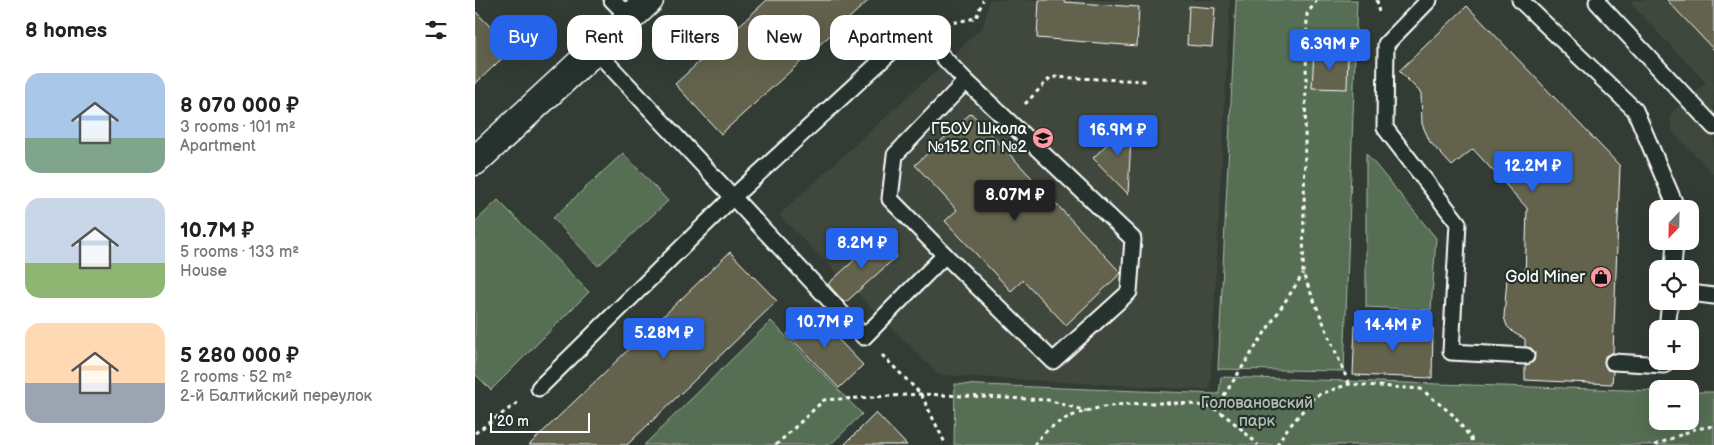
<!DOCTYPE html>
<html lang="en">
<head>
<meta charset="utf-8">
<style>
  :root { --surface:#fff; --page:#f6f6f6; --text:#222; --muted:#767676; --accent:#2563eb }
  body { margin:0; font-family:"Balsamiq Sans",sans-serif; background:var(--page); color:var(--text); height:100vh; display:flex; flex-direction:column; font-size:19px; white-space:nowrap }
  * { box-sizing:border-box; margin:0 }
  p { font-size:16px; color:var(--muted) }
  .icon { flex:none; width:28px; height:28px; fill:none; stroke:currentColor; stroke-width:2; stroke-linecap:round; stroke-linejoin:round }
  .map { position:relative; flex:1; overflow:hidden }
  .drawer { display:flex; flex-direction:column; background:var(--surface); width:475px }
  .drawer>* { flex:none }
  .hud { position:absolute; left:15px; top:15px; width:475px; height:45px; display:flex; gap:10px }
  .needle { width:32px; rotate:202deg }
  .fabs { position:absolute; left:1174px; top:200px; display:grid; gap:10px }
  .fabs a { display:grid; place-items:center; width:50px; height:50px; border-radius:10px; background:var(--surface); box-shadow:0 5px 20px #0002; font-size:25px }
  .scale { position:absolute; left:15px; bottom:12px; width:100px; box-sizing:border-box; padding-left:5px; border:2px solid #fff; border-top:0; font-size:14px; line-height:18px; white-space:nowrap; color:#fff; -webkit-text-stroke:4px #26332d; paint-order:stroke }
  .price { position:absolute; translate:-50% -42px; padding:0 11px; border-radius:5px; background:var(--accent); color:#fff; font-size:16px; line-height:32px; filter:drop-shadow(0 1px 2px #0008) }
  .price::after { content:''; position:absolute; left:50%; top:30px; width:15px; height:11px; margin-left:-8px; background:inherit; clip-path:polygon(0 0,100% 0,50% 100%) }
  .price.on { background:#222; color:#fff }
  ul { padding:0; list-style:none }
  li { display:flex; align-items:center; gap:15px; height:125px; padding:0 25px }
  li span { display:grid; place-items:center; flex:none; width:140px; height:100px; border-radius:15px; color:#555 }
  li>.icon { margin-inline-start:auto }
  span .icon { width:60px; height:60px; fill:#fffc; stroke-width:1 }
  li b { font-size:21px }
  h2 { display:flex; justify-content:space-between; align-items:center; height:60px; padding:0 25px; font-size:21px }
  .tag { padding:0 18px; border-radius:15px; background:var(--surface); box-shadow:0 5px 20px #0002; font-size:18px; line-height:45px }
  .tag.on { background:var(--accent); color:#fff }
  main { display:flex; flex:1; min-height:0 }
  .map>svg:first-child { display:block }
  .built { fill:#41473c }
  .green { fill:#566e53; stroke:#aab6a9 }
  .building { fill:#63624e; stroke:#fff }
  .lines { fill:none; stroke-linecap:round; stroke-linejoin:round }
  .service-casing { stroke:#fff; stroke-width:19 }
  .minor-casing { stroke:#fff; stroke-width:31 }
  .path { stroke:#fff; stroke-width:3; stroke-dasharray:4 4; stroke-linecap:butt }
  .service { stroke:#26332d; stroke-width:15 }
  .minor { stroke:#26332d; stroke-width:28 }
  .labels { text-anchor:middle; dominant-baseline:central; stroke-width:4.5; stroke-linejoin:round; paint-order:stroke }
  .poi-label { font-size:16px; fill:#fff; stroke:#26332d; text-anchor:end }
  .park-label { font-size:16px; fill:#b3beb2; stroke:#26332d }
</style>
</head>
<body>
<main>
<section class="drawer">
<h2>8 homes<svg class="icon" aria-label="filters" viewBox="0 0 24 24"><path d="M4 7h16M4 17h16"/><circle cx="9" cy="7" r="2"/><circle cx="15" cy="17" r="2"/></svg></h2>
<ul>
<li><span style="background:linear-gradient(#a9c7e8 65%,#7fa58c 0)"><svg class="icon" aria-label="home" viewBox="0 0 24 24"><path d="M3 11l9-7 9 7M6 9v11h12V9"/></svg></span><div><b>8 070 000 ₽</b><p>3 rooms · 101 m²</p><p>Apartment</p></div></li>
<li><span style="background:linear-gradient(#c9d6e8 65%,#8fb573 0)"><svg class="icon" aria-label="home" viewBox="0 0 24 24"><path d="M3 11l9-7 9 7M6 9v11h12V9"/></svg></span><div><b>10.7M ₽</b><p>5 rooms · 133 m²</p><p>House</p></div></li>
<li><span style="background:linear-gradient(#ffd9b3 60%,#9aa5b1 0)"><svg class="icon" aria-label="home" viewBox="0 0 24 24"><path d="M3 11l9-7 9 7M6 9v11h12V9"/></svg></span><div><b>5 280 000 ₽</b><p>2 rooms · 52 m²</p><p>2-й Балтийский переулок</p></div></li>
</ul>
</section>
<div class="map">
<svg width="1239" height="445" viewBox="0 0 1239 445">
  <rect width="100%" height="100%" fill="#323c34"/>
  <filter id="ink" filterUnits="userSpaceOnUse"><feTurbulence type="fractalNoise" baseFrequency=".02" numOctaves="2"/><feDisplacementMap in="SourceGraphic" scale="10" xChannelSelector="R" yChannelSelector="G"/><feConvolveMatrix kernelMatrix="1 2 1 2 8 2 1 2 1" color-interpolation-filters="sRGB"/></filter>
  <g filter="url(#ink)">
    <g class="built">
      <path d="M 514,0 L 755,0 L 735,390 L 464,375 L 304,215 L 508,27 Z"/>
      <path d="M 1157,0 L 1239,0 L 1239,175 L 1197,131 L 1195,114 L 1231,83 L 1156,4 Z"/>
    </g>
    <g class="green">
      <path d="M 761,0 L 882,0 L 869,371 L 743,369 Z"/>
      <path d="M 148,153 L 193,201 L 123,266 L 78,218 Z"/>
      <path d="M 891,153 L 961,238 L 956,310 L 891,307 Z"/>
      <path d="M 23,200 L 114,292 L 16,390 L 0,374 L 0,222 Z"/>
      <path d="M 296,321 L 387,414 L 355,445 L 169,445 Z"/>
      <path d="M 746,377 L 1182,391 L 1182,421 L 1215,421 L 1215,392 L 1239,392 L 1239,445 L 479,445 L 480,384 L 744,394 Z"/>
    </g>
    <g class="building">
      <path d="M 292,0 L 394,0 L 246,134 L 200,84 Z"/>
      <path d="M 564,0 L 589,0 L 589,2 L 664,7 L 662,46 L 562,38 Z"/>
      <path d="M 1192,0 L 1239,0 L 1239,50 Z"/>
      <path d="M 714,6 L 740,8 L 737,47 L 712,45 Z"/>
      <path d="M 992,6 L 1145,166 L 1138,353 L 1130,356 L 1129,362 L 1132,370 L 1138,371 L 1137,384 L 1050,380 L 1050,365 L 1059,361 L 1060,352 L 1056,348 L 1050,347 L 1050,339 L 1039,333 L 1032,326 L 1029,317 L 1032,278 L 1050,279 L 1052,208 L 998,149 L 977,166 L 955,142 L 947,124 L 946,93 L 924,71 Z"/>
      <path d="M 0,11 L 37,49 L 0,84 Z"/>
      <path d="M 839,52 L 873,53 L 872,89 L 837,88 Z"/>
      <path d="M 496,113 L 646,273 L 591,325 L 548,280 L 536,291 L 470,221 L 482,210 L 440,165 Z"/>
      <path d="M 657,120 L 653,194 L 618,158 Z"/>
      <path d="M 405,237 L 422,256 L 370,303 L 353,284 Z"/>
      <path d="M 255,252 L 302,301 L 152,445 L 54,445 Z"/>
      <path d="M 336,311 L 388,365 L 364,388 L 312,334 Z"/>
      <path d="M 880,325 L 958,329 L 957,378 L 878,375 Z"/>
      <path d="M 401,413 L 432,445 L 369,445 Z"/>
    </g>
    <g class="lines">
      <g class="service-casing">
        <g id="service">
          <path d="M 137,0 L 155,18"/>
          <path d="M 954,0 L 911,44 L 910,128 L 983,223 L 976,352 L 1051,356"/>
          <path d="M 1045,0 L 1160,110 L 1202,209"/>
          <path d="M 1124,0 L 1122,2 L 1239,127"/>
          <path d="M 470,255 L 415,199 L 420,155 L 491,81"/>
          <path d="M 1198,269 L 1200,241"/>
          <path d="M 1215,293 L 1239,296"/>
          <path d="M 1192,329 L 1195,301"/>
          <path d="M 1138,362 L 1189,365 L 1189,361"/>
          <path d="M 64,388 L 257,198 L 441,29 L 491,81 L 658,239 L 654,292 L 578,361 L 470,255 L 389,337 L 120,50"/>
        </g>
      </g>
      <g class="minor-casing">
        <path id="minor" d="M 0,161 L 174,0"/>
      </g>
      <g class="path">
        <path d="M 842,0 L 832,14 L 828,274 L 874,384"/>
        <path d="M 902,0 L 904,14"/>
        <path d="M 471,24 L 501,18 L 508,0"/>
        <path d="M 550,104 L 576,77 L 672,81"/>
        <path d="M 407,355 L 446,394 L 470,443 L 470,445"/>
        <path d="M 740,409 L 828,274"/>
        <path d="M 0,433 L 45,401"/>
        <path d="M 301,445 L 349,400 L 446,394 L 573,400 L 611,411"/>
        <path d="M 559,445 C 585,407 643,403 685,403 C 702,403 723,403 739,409 C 750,413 774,436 783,445"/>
        <path d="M 802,445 L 809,433 L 840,396 L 874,384 L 946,389 L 977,414 L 996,438 L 997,445"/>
        <path d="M 1180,445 L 1220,429 L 1239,426"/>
      </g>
      <use href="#service" class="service"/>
      <use href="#minor" class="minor"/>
    </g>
  </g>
  <defs>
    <g id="school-disc" transform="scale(1.125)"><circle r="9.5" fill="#ff9aa2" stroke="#26332d"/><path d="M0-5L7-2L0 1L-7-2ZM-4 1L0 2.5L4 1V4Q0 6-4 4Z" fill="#111"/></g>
    <g id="shop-disc" transform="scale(1.125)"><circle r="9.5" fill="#ff9aa2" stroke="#26332d"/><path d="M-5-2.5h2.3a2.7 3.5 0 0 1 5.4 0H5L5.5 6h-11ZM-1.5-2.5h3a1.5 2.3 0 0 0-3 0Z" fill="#111"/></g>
  </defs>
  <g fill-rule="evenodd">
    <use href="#school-disc" x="568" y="138"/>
    <use href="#shop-disc" x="1126" y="277"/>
  </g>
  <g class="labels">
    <g class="poi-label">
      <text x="552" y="129">ГБОУ Школа<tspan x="552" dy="18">№152 СП №2</tspan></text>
      <text x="1110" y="277">Gold Miner</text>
    </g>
    <g class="park-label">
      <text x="782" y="403">Головановский<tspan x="782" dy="18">парк</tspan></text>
    </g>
  </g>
</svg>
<div class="fabs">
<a><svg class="needle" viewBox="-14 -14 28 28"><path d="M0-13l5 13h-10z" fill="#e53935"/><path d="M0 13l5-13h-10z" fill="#767676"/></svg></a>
<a><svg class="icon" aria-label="locate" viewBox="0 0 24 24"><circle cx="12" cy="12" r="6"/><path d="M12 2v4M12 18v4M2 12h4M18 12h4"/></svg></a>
<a>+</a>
<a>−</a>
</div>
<div class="scale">20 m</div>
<b class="price" style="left:855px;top:71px">6.39M ₽</b>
<b class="price" style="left:643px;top:157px">16.9M ₽</b>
<b class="price" style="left:1058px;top:193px">12.2M ₽</b>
<b class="price on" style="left:540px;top:222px">8.07M ₽</b>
<b class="price" style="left:387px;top:270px">8.2M ₽</b>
<b class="price" style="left:350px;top:349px">10.7M ₽</b>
<b class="price" style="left:918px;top:352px">14.4M ₽</b>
<b class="price" style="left:189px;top:360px">5.28M ₽</b>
<div class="hud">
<a class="tag on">Buy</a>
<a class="tag">Rent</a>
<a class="tag">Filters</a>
<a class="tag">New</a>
<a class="tag">Apartment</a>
</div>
</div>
</main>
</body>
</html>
